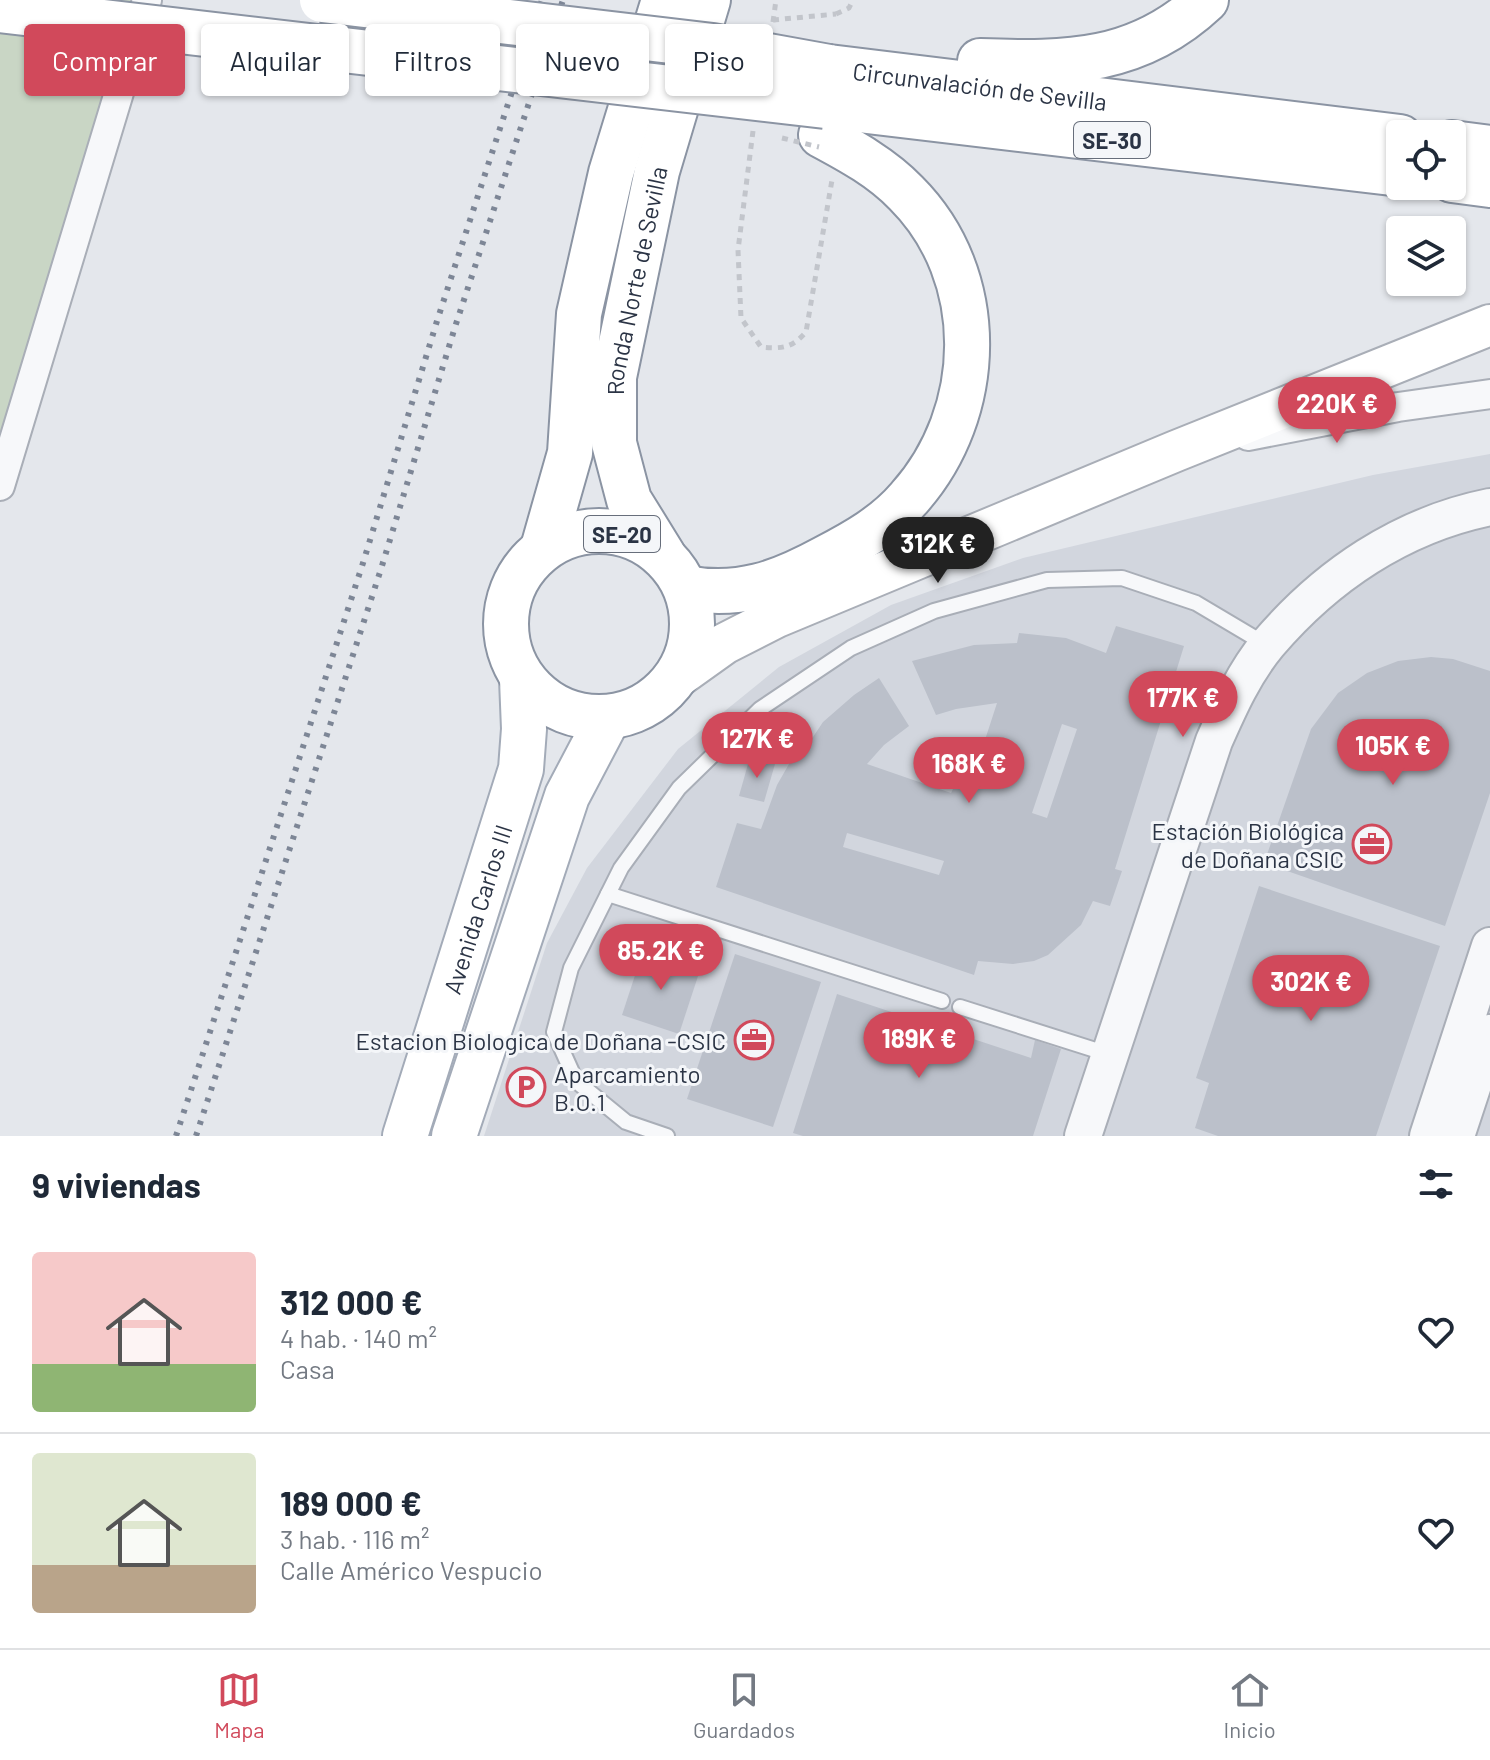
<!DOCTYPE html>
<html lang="es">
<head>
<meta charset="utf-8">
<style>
  :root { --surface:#fff; --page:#f2f2f3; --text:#1f2937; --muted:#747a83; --line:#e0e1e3; --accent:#d1495b }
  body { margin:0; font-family:Barlow,sans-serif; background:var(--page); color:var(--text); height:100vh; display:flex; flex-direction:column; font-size:30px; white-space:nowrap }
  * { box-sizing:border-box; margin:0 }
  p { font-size:26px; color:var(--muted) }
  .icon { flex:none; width:44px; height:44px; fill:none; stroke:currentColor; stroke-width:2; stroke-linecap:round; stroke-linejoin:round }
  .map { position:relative; height:1136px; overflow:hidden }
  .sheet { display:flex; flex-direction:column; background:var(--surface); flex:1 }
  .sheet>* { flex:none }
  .hud { position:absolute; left:24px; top:24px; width:800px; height:72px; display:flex; gap:16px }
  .tools { position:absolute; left:1386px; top:120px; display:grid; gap:16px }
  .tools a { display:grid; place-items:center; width:80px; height:80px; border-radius:8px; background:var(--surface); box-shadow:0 2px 6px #0004; font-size:40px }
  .price { position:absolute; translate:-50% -68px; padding:0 18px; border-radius:28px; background:var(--accent); color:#fff; font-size:26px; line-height:52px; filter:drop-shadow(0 2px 4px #0008) }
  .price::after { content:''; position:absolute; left:50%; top:48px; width:24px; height:18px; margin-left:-12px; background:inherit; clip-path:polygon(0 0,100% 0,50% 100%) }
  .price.current { background:#222; color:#fff }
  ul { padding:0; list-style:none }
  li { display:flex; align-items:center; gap:24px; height:200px; padding:0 32px }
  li+li { border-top:2px solid var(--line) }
  li span { display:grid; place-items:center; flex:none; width:224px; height:160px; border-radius:8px; color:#555 }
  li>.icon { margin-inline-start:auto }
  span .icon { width:96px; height:96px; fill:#fffc; stroke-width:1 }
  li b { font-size:34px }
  h2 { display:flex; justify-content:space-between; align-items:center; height:96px; padding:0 32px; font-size:34px }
  .pill { padding:0 28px; border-radius:8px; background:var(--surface); box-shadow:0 2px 6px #0004; font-size:28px; line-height:72px }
  .pill.current { background:var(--accent); color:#fff }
  .dock { display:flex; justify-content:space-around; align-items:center; height:112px; border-top:2px solid var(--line); background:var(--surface); font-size:22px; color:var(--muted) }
  .dock a { display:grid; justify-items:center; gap:4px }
  .dock .current { color:var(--accent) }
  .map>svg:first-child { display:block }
  .built { fill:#d2d6de }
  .green { fill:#c9d6c5 }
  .building { fill:#bbc0ca; fill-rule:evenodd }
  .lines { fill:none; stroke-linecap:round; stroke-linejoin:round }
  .service-casing { stroke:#a9aeb7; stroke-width:18 }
  .minor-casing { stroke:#a9aeb7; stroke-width:32 }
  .tertiary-casing { stroke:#a9aeb7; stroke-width:40 }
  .secondary-casing { stroke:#a9aeb7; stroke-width:44 }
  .primary-casing { stroke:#a3abb8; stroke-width:48 }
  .trunk-casing { stroke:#8b94a3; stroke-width:48 }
  .motorway-casing { stroke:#8b94a3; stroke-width:48 }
  .path { stroke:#c2c5cb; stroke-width:5; stroke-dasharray:6 6; stroke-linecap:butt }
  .service { stroke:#f7f8fa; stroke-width:14 }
  .minor { stroke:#f7f8fa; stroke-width:28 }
  .tertiary { stroke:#f7f8fa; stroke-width:36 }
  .secondary { stroke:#fff; stroke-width:40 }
  .primary { stroke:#fff; stroke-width:44 }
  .trunk { stroke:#fff; stroke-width:44 }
  .motorway { stroke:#fff; stroke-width:44 }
  .rail { stroke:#7d8696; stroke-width:6; stroke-dasharray:4 8; stroke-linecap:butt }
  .motorway-bridge-casing { stroke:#8b94a3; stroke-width:48; stroke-linecap:butt }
  .path-bridge { stroke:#c2c5cb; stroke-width:5; stroke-dasharray:6 6; stroke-linecap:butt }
  .motorway-bridge { stroke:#fff; stroke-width:44 }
  .labels { text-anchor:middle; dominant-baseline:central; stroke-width:6; stroke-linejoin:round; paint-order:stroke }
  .shield { fill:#f4f6f9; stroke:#676e7b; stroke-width:2 }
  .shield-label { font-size:22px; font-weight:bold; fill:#2b3445 }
  .street-label { font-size:24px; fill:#2b3445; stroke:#f4f6f9 }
  .poi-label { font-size:24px; fill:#2b3445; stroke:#f4f6f9; text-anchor:end }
</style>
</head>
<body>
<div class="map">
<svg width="1490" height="1136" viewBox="0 0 1490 1136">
  <rect width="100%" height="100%" fill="#e4e7ec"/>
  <path class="built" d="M 1490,454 L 1490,1136 L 484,1136 L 547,943 L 587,868 L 678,749 L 779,667 L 891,605 L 1023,558 L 1373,475 Z"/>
  <path class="green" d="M 0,0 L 145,0 L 0,476 Z"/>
  <g class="building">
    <path d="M 1116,626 L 1184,646 L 1115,869 L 1122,871 L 1110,906 L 1093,901 L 1081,925 L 1048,955 L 1034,961 L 1013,964 L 978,961 L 974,975 L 716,887 L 737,823 L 761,829 L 777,785 L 801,743 L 807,746 L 823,722 L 854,695 L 879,678 L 909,726 L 884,745 L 867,764 L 951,793 L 954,787 L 960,783 L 971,783 L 997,703 L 956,709 L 936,715 L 912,661 L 974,645 L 1017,643 L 1019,633 L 1066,638 L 1106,653 ZM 1062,724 L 1077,729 L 1047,818 L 1032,813 ZM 847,833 L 944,861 L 939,875 L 843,847 Z"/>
    <path d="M 1431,657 L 1453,659 L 1490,671 L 1490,793 L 1445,926 L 1264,863 L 1311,729 L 1338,693 L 1367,673 L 1398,661 Z"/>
    <path d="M 750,757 L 775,764 L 764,802 L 739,796 Z"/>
    <path d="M 1259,886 L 1440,946 L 1376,1136 L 1218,1136 L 1195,1128 L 1209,1083 L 1196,1078 Z"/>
    <path d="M 643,951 L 700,970 L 679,1034 L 622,1015 Z"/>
    <path d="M 735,954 L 821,982 L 773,1127 L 687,1099 Z"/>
    <path d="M 837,994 L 1031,1058 L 1035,1040 L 1061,1049 L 1033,1136 L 803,1136 L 793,1133 Z"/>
  </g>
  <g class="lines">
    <g class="service-casing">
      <g id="service">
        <path d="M 608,894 L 942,1001"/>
        <path d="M 960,1007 L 1108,1054"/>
        <path d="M 667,1136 L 626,1122 L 576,1081 L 554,1032 L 571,968 L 621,868 L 679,788 L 760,709 L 851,648 L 934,611 L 1047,580 L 1122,578 L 1196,603 L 1265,644"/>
      </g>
    </g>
    <g class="minor-casing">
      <g id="minor">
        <path d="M 1248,436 L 1398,407 L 1490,394"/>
        <path d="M 0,486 L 147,0"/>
      </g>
    </g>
    <g class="tertiary-casing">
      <g id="tertiary">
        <path d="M 1083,1136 L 1214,741 C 1229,707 1244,673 1268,644 C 1326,576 1401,525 1490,507"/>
        <path d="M 1428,1136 L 1490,946"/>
        <path d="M 1456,1136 L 1490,1033"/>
      </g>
    </g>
    <g class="secondary-casing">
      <path id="secondary" d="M 675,679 L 724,644 L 777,617 L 1176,451 L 1490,325"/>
    </g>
    <g class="primary-casing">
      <g id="primary">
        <path id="s1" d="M 405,1136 L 521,769 L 524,729 L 522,679"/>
        <path d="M 454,1136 L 567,796 L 608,718"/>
      </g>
    </g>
    <g class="trunk-casing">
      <g id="trunk">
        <circle cx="599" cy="624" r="93"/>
        <path d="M 543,548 L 570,453 L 579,314 L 611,173 L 664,0"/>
        <path id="s2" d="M 663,555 L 629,500 L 614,443 L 614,377 L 657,171 L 708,0"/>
      </g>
    </g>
    <g class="motorway-casing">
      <g id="motorway">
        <path d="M 980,61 C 1067,64 1138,64 1206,0"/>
        <path id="s3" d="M 829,67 L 1400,137"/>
        <path d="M 825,106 L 1400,174"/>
        <path d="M 1452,143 L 1490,148"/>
        <path d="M 1452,180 L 1490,185"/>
        <path d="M 686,588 C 739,598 779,583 825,558 C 856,542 886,525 909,498 C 985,413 989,276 906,193 C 882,168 851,151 821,135"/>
      </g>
    </g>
    <g class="path">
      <path d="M 836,14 L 849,8 L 853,0"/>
      <path d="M 773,22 L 776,0"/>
      <path d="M 753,131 L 738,250 L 741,318 L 761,347 C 782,349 792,348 806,332 L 832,180"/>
    </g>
    <use href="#service" class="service"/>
    <use href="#minor" class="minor"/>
    <use href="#tertiary" class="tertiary"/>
    <use href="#secondary" class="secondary"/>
    <use href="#primary" class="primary"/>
    <use href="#trunk" class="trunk"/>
    <use href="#motorway" class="motorway"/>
    <g class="rail">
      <path d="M 176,1136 L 363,563 L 437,321 L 542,0"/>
      <path d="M 196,1136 L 381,569 L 455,327 L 563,0"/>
    </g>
    <g class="motorway-bridge-casing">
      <g id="motorway-bridge">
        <path d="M 322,0 L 713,46 L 829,67"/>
        <path d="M 0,10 L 825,106"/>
      </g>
    </g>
    <g class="path-bridge">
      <path d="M 773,20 L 836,14"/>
      <path d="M 782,138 L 819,147"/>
    </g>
    <use href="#motorway-bridge" class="motorway-bridge"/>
  </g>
  <defs>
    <g id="office-ring" transform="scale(2)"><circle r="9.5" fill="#f4f6f9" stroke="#d1495b" stroke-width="1.5"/><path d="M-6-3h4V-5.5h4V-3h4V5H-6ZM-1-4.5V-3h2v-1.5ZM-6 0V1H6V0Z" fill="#d1495b"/></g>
    <g id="parking-ring" transform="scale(2)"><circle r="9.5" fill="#f4f6f9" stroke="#d1495b" stroke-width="1.5"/><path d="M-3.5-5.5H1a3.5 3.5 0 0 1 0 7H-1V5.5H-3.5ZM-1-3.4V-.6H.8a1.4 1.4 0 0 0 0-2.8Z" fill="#d1495b"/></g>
  </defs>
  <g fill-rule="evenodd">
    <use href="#office-ring" x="1372" y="844"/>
    <use href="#office-ring" x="754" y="1040"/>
    <use href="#parking-ring" x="526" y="1087"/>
  </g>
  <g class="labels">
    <g class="shield">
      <rect x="1074" y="122" width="76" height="36" rx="6"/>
      <rect x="584" y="516" width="76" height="36" rx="6"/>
    </g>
    <g class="shield-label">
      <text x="1112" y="140">SE-30</text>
      <text x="622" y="534">SE-20</text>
    </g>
    <g class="street-label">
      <text stroke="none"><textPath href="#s3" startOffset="152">Circunvalación de Sevilla</textPath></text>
      <text stroke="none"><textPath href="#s2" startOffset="288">Ronda Norte de Sevilla</textPath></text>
      <text stroke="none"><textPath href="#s1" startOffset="238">Avenida Carlos III</textPath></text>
    </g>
    <g class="poi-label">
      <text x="1344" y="830">Estación Biológica<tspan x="1344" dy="28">de Doñana CSIC</tspan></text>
      <text x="726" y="1040">Estacion Biologica de Doñana -CSIC</text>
      <text x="554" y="1073" text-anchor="start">Aparcamiento<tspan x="554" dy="28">B.O.1</tspan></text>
    </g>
  </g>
</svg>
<div class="tools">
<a><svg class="icon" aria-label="locate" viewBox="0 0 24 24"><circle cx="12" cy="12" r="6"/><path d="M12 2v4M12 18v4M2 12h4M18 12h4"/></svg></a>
<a><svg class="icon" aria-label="layers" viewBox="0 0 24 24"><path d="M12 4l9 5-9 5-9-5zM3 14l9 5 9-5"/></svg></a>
</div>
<b class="price" style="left:1337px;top:445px">220K €</b>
<b class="price current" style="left:938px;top:585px">312K €</b>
<b class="price" style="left:1183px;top:739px">177K €</b>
<b class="price" style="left:757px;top:780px">127K €</b>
<b class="price" style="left:1393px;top:787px">105K €</b>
<b class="price" style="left:969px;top:805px">168K €</b>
<b class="price" style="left:661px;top:992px">85.2K €</b>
<b class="price" style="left:1311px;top:1023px">302K €</b>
<b class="price" style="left:919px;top:1080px">189K €</b>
<div class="hud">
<a class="pill current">Comprar</a>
<a class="pill">Alquilar</a>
<a class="pill">Filtros</a>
<a class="pill">Nuevo</a>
<a class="pill">Piso</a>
</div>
</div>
<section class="sheet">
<h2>9 viviendas<svg class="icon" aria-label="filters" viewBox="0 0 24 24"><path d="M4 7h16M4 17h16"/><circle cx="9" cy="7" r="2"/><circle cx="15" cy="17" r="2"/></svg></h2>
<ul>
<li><span style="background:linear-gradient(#f6c9c9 70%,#8fb573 0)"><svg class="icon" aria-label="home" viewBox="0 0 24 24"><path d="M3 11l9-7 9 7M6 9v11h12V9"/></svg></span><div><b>312 000 €</b><p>4 hab. · 140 m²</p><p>Casa</p></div><svg class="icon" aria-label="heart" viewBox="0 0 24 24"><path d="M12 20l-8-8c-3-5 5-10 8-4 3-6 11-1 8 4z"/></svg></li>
<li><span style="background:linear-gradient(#dfe7d0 70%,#b9a48a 0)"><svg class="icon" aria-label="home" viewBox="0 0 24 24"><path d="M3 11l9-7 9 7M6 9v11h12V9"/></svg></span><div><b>189 000 €</b><p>3 hab. · 116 m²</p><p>Calle Américo Vespucio</p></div><svg class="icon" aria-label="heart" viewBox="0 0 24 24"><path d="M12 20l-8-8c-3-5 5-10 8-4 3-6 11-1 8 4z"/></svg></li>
</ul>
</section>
<nav class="dock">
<a class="current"><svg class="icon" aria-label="map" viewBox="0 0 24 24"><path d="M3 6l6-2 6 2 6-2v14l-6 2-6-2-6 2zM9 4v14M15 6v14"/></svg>Mapa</a>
<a><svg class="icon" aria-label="saved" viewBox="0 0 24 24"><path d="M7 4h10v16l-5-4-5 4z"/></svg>Guardados</a>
<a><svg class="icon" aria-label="home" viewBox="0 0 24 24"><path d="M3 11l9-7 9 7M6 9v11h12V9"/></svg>Inicio</a>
</nav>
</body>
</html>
